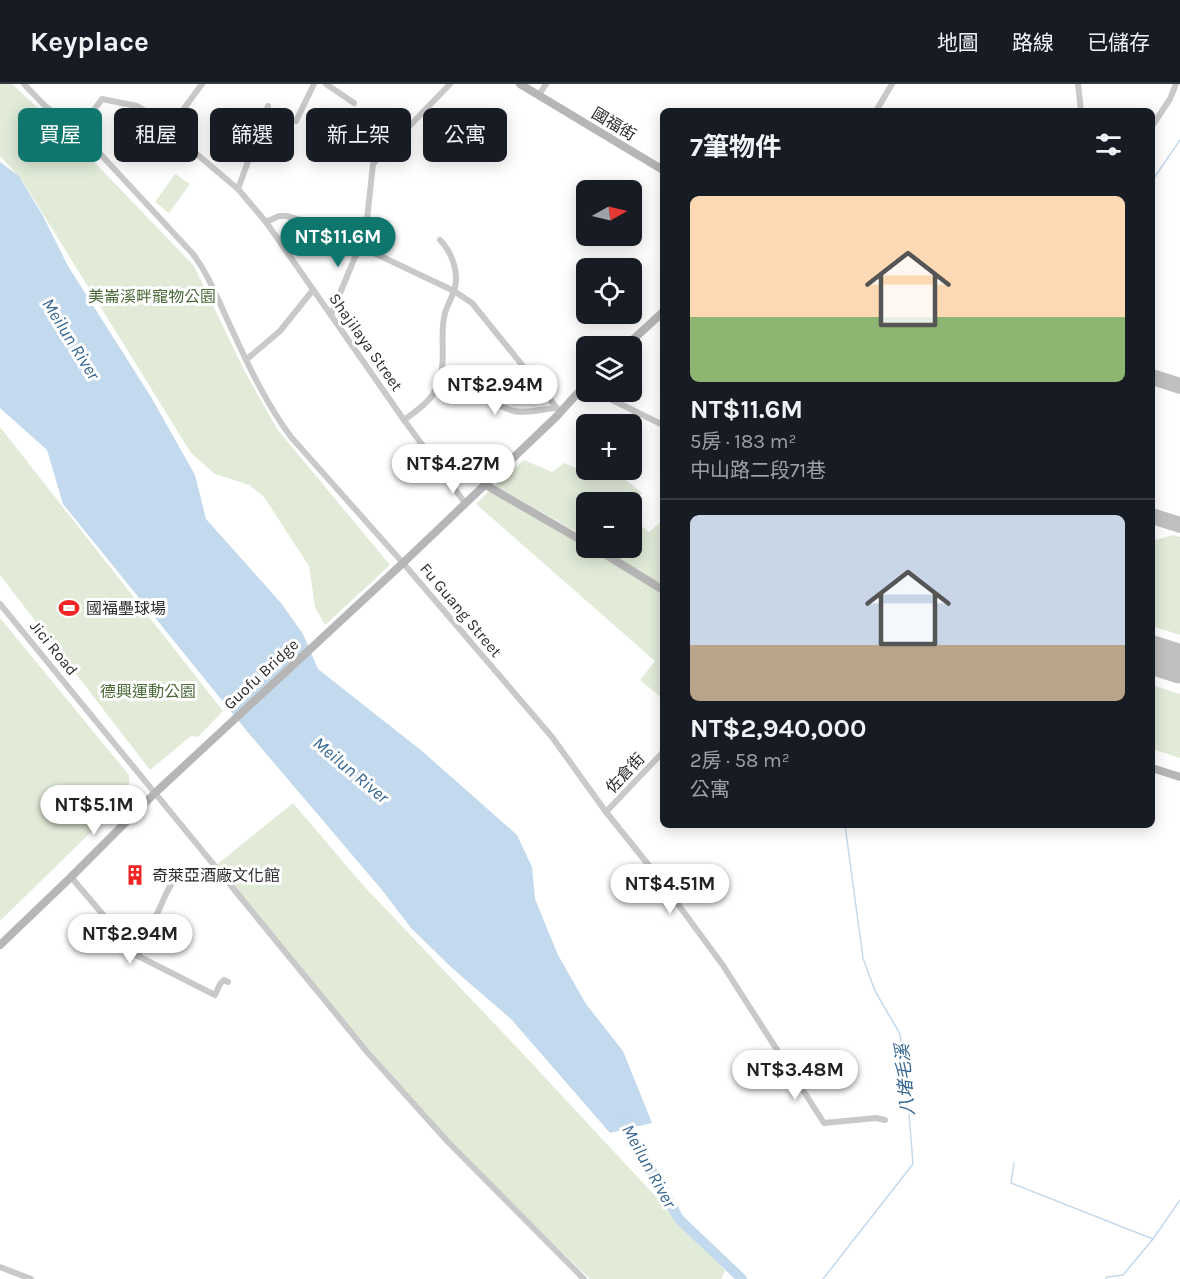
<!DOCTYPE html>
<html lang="zh-TW">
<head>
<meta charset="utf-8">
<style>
  :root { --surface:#171b24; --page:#242831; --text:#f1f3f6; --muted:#9ea1a6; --line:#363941; --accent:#0f766e }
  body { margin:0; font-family:Karla,"Noto Sans TC",sans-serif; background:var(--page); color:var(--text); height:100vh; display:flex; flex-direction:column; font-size:22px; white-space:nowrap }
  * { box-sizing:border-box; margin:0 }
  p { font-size:20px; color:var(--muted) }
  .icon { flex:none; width:33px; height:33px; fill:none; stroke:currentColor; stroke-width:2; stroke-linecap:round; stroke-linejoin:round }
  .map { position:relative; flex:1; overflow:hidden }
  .details { position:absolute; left:660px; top:24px; width:495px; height:720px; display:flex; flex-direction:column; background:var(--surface); border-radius:9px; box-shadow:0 3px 15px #0003 }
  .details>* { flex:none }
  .top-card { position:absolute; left:18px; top:24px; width:552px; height:54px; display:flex; gap:12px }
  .needle { width:39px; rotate:82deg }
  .controls { position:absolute; left:576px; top:96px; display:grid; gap:12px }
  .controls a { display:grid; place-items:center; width:66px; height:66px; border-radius:9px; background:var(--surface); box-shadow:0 3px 15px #0003; font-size:30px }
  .price { position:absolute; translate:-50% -51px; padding:0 14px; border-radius:21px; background:#fff; color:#222; font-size:20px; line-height:39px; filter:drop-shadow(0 2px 3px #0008) }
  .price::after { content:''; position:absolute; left:50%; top:36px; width:18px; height:14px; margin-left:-9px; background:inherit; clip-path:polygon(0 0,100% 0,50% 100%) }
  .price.active { background:var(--accent); color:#fff }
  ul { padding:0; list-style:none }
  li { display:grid; align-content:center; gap:12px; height:318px; padding:0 30px }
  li+li { border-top:2px solid var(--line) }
  li span { display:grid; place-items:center; height:186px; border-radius:9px; color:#555 }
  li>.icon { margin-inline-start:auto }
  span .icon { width:108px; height:108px; fill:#fffc; stroke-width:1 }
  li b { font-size:26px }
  h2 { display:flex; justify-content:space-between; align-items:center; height:72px; padding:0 30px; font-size:26px }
  .tag { padding:0 21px; border-radius:9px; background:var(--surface); box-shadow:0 3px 15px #0003; font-size:21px; line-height:54px }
  .tag.active { background:var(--accent); color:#fff }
  header { display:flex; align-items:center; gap:36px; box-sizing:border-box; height:84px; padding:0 30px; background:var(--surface); border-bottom:2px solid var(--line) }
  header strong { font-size:28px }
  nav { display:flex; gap:33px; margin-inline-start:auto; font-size:21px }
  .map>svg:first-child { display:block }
  .green { fill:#e1ebd8 }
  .water { fill:#c3d9ed }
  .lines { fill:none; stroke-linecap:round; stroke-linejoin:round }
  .stream { stroke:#c3d9ed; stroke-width:1.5 }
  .river { stroke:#c3d9ed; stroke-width:10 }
  .taxiway { stroke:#c0c0c0; stroke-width:16 }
  .runway { stroke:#c0c0c0; stroke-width:39 }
  .street { stroke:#c9c9c9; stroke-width:6 }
  .secondary { stroke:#b6b6b6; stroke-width:8 }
  .labels { text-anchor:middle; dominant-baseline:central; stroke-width:6; stroke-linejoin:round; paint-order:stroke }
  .street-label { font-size:16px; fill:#2c2c2c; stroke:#fff }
  .park-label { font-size:16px; fill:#4b6a38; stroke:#fff }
  .poi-label { font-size:16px; fill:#2c2c2c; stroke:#fff; text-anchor:start }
  .water-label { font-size:18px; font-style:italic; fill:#366792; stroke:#fff }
</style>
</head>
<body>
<header>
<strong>Keyplace</strong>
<nav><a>地圖</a><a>路線</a><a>已儲存</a></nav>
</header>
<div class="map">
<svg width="1180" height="1195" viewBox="0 0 1180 1195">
  <rect width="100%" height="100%" fill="#fff"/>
  <g class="green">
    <path d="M 0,0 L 12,0 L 78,61 L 194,182 L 244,286 L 277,345 L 390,481 L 325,541 L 315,523 L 309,482 L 264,413 L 249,401 L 215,390 L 191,369 L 22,96 L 0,72 Z"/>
    <path d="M 175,90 L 190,100 L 169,129 L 155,118 Z"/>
    <path d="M 0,343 L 223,627 L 198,653 L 191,652 L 150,686 L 0,491 Z"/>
    <path d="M 524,376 L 552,388 L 564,379 L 601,394 L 609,386 L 613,386 L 642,409 L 632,421 L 632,418 L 586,418 L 586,453 L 495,402 Z"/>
    <path d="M 489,407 L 597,468 L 601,464 L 632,464 L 632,434 L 649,448 L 663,436 L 663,615 L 640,596 L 655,577 L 476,420 Z"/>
    <path d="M 1173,451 L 1180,453 L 1180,551 L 1152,542 L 1152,457 Z"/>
    <path d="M 0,534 L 129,691 L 129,711 L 0,837 Z"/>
    <path d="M 1152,601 L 1180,610 L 1180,674 L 1152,665 Z"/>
    <path d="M 293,719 L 362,800 L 525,972 L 725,1187 L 721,1195 L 590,1195 L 448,1058 L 214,783 Z"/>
  </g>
  <path class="water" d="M 0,78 L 19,92 L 43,132 L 68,182 L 151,313 L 195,391 L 206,435 L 281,519 L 303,550 L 318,585 L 422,667 L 517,751 L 532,783 L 535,815 L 558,871 L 586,920 L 623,967 L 652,1039 L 610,1049 L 511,935 L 452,884 L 411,844 L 382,806 L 246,646 L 63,420 L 47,366 L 0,324 Z"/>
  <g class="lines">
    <g class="stream">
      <path d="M 1152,97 L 1180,56"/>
      <path d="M 1014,1079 L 1011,1099 L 1153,1155"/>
      <path d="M 823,1195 L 913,1080 L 907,1005 L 900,950 L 875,907 L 863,874 L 845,741"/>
      <path d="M 1106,1195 L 1107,1193 L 1123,1191 L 1153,1155 L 1180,1116"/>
    </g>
    <path class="river" d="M 622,1034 L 679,1135 L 742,1195"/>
    <g class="taxiway">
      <path d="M 1152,293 L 1180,302"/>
      <path d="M 1152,432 L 1180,441"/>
    </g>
    <path class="runway" d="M 1152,571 L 1180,580"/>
    <g class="street">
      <path d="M 24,0 L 45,22 L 79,47 L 193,170 C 208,190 217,213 227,235 C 246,276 264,317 291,353 L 403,479 L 552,653 L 606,728 L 655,789 L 722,880 L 824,1039 L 876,1034 L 885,1036"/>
      <path d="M 326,0 L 354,19"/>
      <path d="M 1078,0 L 1081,27"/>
      <path d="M 539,11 L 546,0"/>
      <path d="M 876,27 L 892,0"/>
      <path d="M 296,37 L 314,0"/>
      <path d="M 1152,42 L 1170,15 L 1176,0"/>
      <path d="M 169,45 L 202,0"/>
      <path d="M 79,47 L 102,15 L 137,22 L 147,28 L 238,105 L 266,138 L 404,336 L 465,419"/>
      <path d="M 238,105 L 268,22"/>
      <path d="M 266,138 L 279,132 L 287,132 L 311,139 L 454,207 L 472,219 L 560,328"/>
      <path d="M 331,231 L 355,173 L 364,163 L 373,80 L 450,0"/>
      <path d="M 246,276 L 280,247 L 313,206"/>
      <path d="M 441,294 C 468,299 489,321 514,327 C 526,330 543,325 556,324"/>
      <path d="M 596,308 L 663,341"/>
      <path d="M 404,336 C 419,325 435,315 440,295 C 446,276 440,254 444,234 C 445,223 453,214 455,203 C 459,187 451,167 440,156"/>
      <path d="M 0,520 L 368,969 L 448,1058 L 584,1195"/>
      <path d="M 606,728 L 663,668"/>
      <path d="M 180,784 L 166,810 L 138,872 L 215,911 L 220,900 L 224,896 L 228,898"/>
      <path d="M 71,793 L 138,872"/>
      <path d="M 0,1183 L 31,1195"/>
    </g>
    <g class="secondary">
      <path d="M 520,0 L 663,86"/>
      <path d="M 626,262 L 663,228"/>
      <path d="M 484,400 L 586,459"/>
      <path d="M 595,464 L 663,506"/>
      <path d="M 1152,684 L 1180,693"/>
      <path d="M 0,861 L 71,793 L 155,709 L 403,479 L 556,333 L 586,300"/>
    </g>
  </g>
  <defs>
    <g id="stadium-bare" transform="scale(1.62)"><path d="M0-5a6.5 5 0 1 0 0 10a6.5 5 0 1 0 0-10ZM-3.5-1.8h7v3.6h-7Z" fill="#ef2423" stroke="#fff" stroke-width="2.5" paint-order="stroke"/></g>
    <g id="building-bare" transform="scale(1.62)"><path d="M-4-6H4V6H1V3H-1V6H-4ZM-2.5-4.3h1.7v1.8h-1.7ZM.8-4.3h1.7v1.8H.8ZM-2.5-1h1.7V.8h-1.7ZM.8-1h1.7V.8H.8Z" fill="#ef2423" stroke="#fff" stroke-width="2.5" paint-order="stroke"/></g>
  </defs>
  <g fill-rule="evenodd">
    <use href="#stadium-bare" x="69" y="524"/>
    <use href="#building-bare" x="135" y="791"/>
  </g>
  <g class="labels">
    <g class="street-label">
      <text transform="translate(614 40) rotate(31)">國福街</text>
      <text transform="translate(366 258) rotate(55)">Shajilaya Street</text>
      <text transform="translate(461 526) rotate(50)">Fu Guang Street</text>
      <text transform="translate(54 564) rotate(51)">Jici Road</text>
      <text transform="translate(261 590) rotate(-43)">Guofu Bridge</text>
      <text transform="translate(625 689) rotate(-47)">佐倉街</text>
    </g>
    <g class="park-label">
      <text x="152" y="212">美崙溪畔寵物公園</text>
      <text x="148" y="607">德興運動公園</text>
    </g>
    <g class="poi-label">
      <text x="86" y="524">國福壘球場</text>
      <text x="152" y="791">奇萊亞酒廠文化館</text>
    </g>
    <g class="water-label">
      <text transform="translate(71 255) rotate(58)">Meilun River</text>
      <text transform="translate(351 686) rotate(40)">Meilun River</text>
      <text transform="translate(905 996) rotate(-95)">八堵毛溪</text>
      <text transform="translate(649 1082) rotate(61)">Meilun River</text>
    </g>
  </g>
</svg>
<div class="controls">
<a><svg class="needle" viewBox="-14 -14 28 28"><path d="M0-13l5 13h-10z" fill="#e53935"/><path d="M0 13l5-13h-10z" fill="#9ea1a6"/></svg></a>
<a><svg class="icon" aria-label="locate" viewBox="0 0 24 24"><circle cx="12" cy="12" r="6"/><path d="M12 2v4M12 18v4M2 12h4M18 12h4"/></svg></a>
<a><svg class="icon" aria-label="layers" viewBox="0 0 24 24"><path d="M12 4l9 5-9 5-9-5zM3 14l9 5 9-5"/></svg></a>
<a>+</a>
<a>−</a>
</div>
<b class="price active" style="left:338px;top:184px">NT$11.6M</b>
<b class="price" style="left:495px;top:332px">NT$2.94M</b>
<b class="price" style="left:453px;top:411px">NT$4.27M</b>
<b class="price" style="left:94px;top:752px">NT$5.1M</b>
<b class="price" style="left:670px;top:831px">NT$4.51M</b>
<b class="price" style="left:130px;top:881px">NT$2.94M</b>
<b class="price" style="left:795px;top:1017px">NT$3.48M</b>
<div class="top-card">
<a class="tag active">買屋</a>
<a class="tag">租屋</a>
<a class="tag">篩選</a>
<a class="tag">新上架</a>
<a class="tag">公寓</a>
</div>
<section class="details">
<h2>7筆物件<svg class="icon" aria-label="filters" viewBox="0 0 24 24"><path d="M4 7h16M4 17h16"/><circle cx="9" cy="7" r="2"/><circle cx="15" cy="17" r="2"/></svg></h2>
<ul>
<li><span style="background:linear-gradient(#ffd9b3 65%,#8fb573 0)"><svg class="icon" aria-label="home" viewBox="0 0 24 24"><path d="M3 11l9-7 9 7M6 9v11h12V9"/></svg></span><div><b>NT$11.6M</b><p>5房 · 183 m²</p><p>中山路二段71巷</p></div></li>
<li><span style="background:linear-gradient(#c9d6e8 70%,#b9a48a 0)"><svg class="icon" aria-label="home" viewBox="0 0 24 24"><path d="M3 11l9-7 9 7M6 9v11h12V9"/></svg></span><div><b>NT$2,940,000</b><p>2房 · 58 m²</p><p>公寓</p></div></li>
</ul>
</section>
</div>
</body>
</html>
